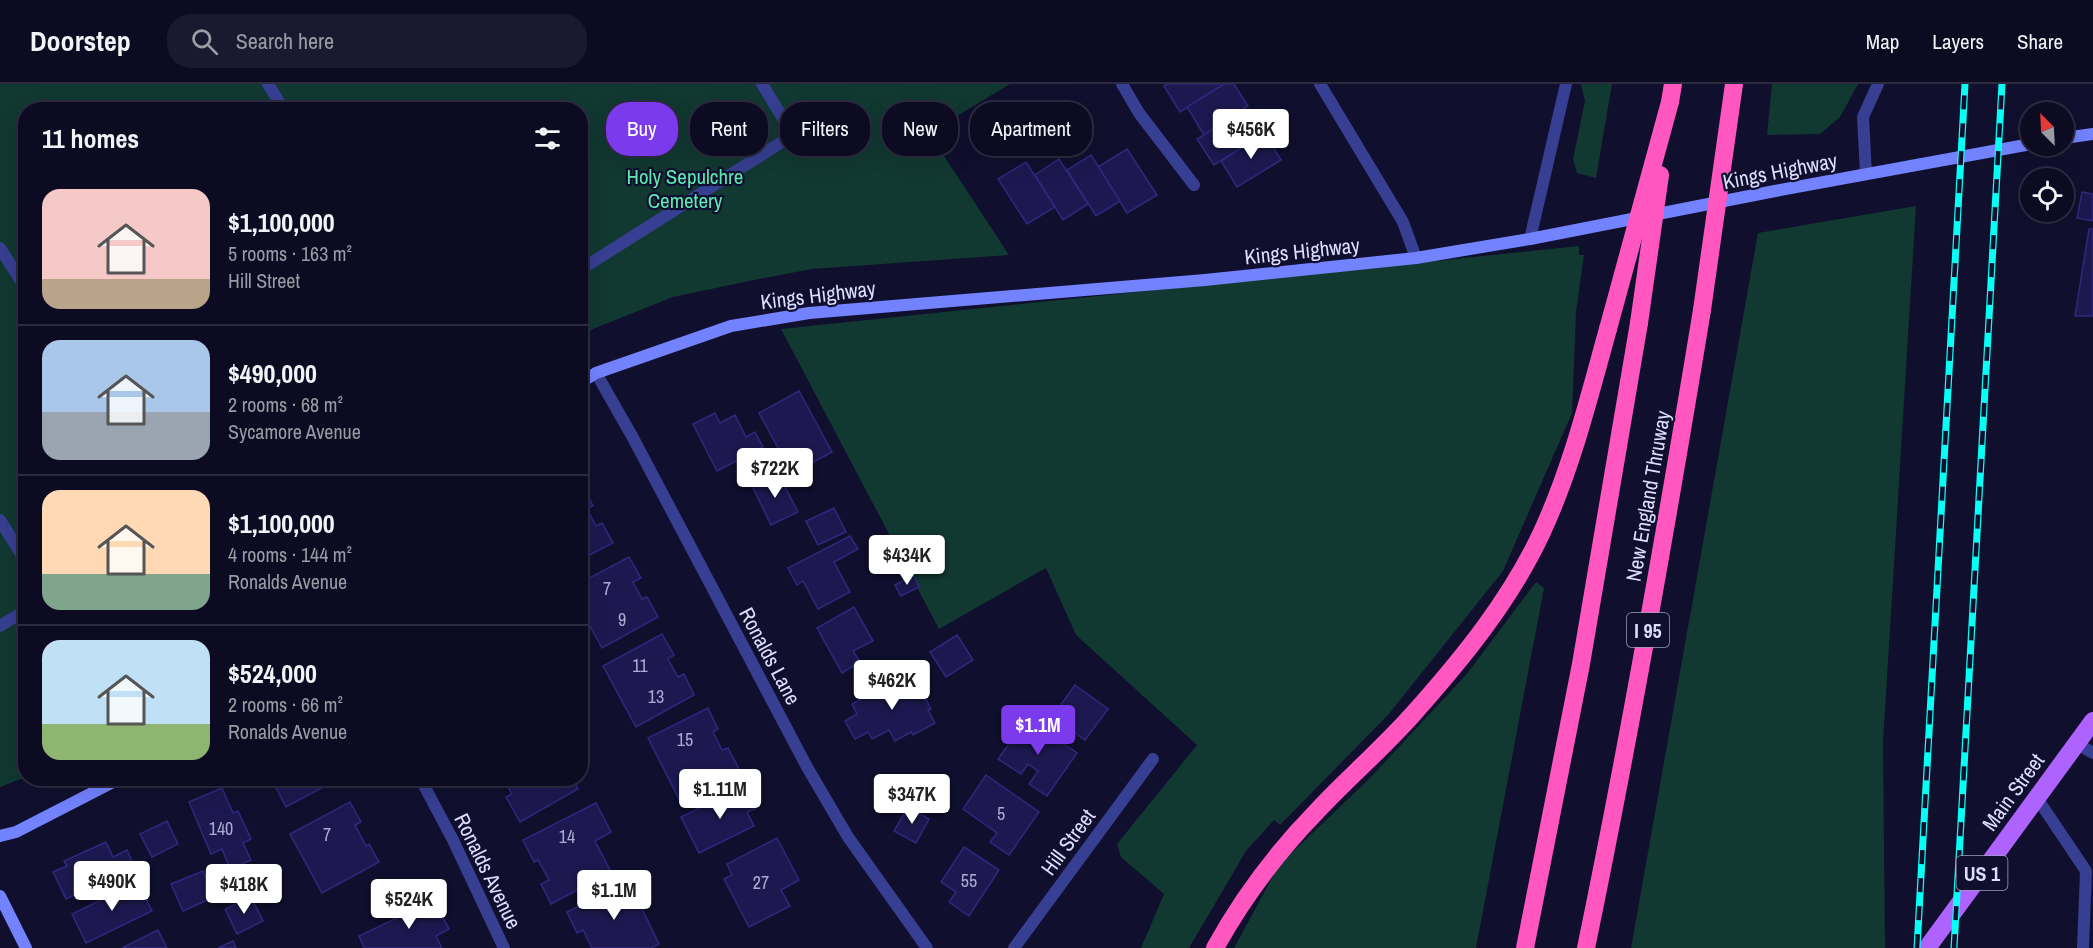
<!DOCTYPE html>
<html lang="en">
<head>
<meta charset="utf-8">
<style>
  :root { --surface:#0c0b22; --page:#1a192f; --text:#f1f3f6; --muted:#9a9ba5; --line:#2c2b40; --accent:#7c3aed }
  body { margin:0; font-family:"Archivo Narrow",sans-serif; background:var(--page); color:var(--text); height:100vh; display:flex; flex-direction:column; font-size:22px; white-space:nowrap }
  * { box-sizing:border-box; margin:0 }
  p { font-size:20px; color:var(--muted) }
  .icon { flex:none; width:33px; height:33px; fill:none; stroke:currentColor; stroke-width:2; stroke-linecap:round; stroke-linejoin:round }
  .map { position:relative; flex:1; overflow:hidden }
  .details { position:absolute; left:18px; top:18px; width:570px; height:684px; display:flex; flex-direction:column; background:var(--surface); border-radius:24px; box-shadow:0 6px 24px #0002,0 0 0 2px var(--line) }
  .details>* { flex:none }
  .guide { position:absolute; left:606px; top:18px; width:570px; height:54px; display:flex; gap:12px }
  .needle { width:39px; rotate:336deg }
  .tools { position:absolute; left:2020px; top:18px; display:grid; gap:12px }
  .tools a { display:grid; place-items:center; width:54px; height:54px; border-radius:50%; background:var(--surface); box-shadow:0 6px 24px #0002,0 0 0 2px var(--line); font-size:30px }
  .price { position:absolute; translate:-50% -51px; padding:0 14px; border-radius:6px; background:#fff; color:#222; font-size:20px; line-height:39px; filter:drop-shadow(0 2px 3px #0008) }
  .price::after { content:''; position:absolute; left:50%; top:36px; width:18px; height:14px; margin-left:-9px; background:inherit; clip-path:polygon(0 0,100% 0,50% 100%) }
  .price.active { background:var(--accent); color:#fff }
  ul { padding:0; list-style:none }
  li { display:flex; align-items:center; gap:18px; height:150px; padding:0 24px }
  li+li { border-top:2px solid var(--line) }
  li span { display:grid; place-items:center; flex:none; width:168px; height:120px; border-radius:18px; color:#555 }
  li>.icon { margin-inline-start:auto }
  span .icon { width:72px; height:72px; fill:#fffc; stroke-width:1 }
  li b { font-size:26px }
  h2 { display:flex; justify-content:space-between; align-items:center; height:72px; padding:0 24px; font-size:26px }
  .tag { padding:0 21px; border-radius:24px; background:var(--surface); box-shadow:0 6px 24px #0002,0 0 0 2px var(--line); font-size:21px; line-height:54px }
  .tag.active { background:var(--accent); color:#fff }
  header { display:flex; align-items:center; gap:36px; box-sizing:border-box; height:84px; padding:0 30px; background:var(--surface); border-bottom:2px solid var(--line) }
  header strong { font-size:28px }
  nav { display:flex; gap:33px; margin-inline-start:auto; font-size:21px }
  .search { width:420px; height:54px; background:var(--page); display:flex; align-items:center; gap:15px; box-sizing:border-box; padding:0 21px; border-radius:24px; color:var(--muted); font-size:22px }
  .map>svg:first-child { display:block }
  .green { fill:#113831 }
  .building { fill:#1d1950; stroke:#2e297e; stroke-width:1.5 }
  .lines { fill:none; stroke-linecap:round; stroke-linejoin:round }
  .lane { stroke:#363f91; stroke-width:12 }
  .street { stroke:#363f91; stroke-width:12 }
  .secondary { stroke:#7383ff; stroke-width:12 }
  .primary { stroke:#ae63ff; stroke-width:18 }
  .highway { stroke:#ff57bf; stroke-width:18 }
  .rail-casing { stroke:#08fff5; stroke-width:7 }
  .rail { stroke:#100f2e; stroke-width:4.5; stroke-dasharray:14; stroke-linecap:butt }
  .highway-bridge { stroke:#ff57bf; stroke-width:18 }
  .labels { text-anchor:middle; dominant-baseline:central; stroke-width:4.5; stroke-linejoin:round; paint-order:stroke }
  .number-label { font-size:18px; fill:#acacd3 }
  .shield { fill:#100f2e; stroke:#9f9fc0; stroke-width:1.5 }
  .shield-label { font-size:20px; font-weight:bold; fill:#dcddff }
  .street-label { font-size:21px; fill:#dcddff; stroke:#100f2e }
  .park-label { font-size:21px; fill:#5bebb3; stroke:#100f2e }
</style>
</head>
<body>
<header>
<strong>Doorstep</strong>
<div class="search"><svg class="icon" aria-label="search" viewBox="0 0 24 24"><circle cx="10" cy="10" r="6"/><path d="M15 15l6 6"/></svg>Search here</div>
<nav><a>Map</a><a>Layers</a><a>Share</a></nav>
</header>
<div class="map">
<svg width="2093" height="864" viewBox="0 0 2093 864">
  <rect width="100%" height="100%" fill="#100f2e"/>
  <g class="green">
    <path d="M 0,0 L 1010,0 L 929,49 L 1009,171 L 812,185 L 754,196 L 673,213 L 593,245 L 581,253 L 580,26 L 26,26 L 26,693 L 0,703 Z"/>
    <path d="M 1581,0 L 1612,0 L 1596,94 L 1577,89 L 1573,75 L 1585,17 Z"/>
    <path d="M 1772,0 L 1858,0 L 1840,33 L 1820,50 L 1767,51 Z"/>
    <path d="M 1916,122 L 1883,659 L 1885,864 L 1631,864 L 1758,149 Z"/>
    <path d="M 1579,162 L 1579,171 L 1584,171 L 1576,228 L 1572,329 L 1503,487 L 1388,631 L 1280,741 L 1274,736 L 1246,767 L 1189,864 L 1141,864 L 1164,810 L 1121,773 L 1117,760 L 1197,661 L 1076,551 L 1046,484 L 939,545 L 781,245 Z"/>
    <path d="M 1536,498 L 1544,504 L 1476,864 L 1234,864 L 1279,781 L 1370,694 L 1466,591 Z"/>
  </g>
  <g class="building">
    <path d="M 1167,0 L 1224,0 L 1180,28 L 1164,2 Z"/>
    <path d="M 1224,0 L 1234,0 L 1248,22 L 1204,51 L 1187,23 Z"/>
    <path d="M 1243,26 L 1260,52 L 1214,81 L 1197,55 Z"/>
    <path d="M 1265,49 L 1281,76 L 1237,103 L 1221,77 Z"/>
    <path d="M 1127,65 L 1157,111 L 1127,129 L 1098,83 Z"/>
    <path d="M 1091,71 L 1120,117 L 1096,132 L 1067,86 Z"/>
    <path d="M 1059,75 L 1088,120 L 1063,136 L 1035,91 Z"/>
    <path d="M 1026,78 L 1055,123 L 1027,140 L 998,95 Z"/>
    <path d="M 2082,108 L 2093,110 L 2093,137 L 2077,134 Z"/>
    <path d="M 2089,145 L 2093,145 L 2093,232 L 2075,232 Z"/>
    <path d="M 799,307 L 832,368 L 792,390 L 759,329 Z"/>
    <path d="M 715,329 L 720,339 L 735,331 L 746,353 L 755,348 L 763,363 L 717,387 L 693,340 Z"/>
    <path d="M 778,389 L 798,428 L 771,441 L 752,402 Z"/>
    <path d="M 583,402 L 593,422 L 587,425 L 596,442 L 602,439 L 613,459 L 580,476 L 580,404 Z"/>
    <path d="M 834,424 L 846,448 L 818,461 L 806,437 Z"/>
    <path d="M 850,452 L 858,465 L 834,478 L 850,508 L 818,525 L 803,497 L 797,501 L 788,484 Z"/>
    <path d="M 629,473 L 641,494 L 633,498 L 642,515 L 647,513 L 658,533 L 602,564 L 580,524 L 580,499 Z"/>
    <path d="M 913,491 L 919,503 L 901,512 L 895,501 Z"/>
    <path d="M 854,523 L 873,557 L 853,567 L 860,578 L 842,589 L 817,544 Z"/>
    <path d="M 662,550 L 674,571 L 668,575 L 678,593 L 684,590 L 694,611 L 636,643 L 603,582 Z"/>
    <path d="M 957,551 L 973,576 L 946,593 L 930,568 Z"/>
    <path d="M 912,588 L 931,625 L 928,626 L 935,639 L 913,651 L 911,648 L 895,657 L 889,646 L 872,655 L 868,648 L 855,655 L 845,637 L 857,630 L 852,620 Z"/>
    <path d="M 1075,601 L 1108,625 L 1085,656 L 1052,633 Z"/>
    <path d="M 708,624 L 718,645 L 713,648 L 722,666 L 728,664 L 739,685 L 679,715 L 648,654 Z"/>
    <path d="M 1027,634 L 1077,669 L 1047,712 L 1029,700 L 1038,687 L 1028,680 L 1021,690 L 998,675 Z"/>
    <path d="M 986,691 L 1039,728 L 1009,771 L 990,758 L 997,749 L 963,725 Z"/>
    <path d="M 271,694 L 340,694 L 286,723 Z"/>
    <path d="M 497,694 L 573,694 L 578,705 L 520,738 L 506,713 L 512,710 L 504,696 L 499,699 Z"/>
    <path d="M 744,702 L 755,725 L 747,728 L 754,742 L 699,769 L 681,733 Z"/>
    <path d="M 222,704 L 233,729 L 238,727 L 251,755 L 243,759 L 251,776 L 230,785 L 222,765 L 211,770 L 189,718 Z"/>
    <path d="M 350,718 L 361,738 L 355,741 L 366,762 L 369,760 L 379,778 L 322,809 L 290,750 Z"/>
    <path d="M 596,719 L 611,748 L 595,757 L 611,788 L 551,820 L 541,800 L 549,796 L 538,776 L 534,778 L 523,756 Z"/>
    <path d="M 908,723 L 929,735 L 916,759 L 894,747 Z"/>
    <path d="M 167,737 L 178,760 L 152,773 L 140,750 Z"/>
    <path d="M 777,754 L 799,796 L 781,806 L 790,822 L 749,843 L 724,795 L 732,791 L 727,780 Z"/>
    <path d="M 106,758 L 113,773 L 127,766 L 134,782 L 66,815 L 53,788 L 67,782 L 64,777 Z"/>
    <path d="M 964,763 L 999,786 L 969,832 L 949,818 L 956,808 L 941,798 Z"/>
    <path d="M 203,787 L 214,813 L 183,827 L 171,800 Z"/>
    <path d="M 138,798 L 152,827 L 86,859 L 72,830 Z"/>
    <path d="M 629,798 L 659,860 L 651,864 L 592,864 L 583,846 L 577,849 L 567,828 Z"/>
    <path d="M 251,813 L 263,837 L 237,850 L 225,825 Z"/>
    <path d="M 434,816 L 449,845 L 436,852 L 442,864 L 364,864 L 359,852 Z"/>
    <path d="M 158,846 L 167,864 L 122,864 Z"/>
    <path d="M 233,857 L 236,864 L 218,864 Z"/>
  </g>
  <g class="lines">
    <g class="lane">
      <path d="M 268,0 L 284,26"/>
      <path d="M 1122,0 L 1139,29 L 1194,101"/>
      <path d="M 1866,90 L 1863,33 L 1878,0"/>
      <path d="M 0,164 L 26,205"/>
      <path d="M 580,186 L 793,51 L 762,0"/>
      <path d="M 0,436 L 26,478"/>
      <path d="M 0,542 L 26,526"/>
      <path d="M 2077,660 L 2093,669"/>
      <path d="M 2037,714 L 2086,787 L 2083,864"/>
    </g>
    <g class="street">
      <path d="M 1320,0 L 1403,138 L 1416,174"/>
      <path d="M 1530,155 L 1566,0"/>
      <path d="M 596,289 L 632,352 L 807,683 L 848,753 L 927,864"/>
      <path d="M 420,694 L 453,756 L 504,864"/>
      <path d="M 1014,864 L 1153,675"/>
    </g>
    <g class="secondary">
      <path d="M 2064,54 L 2093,50"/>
      <path d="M 580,299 L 596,289 L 731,242 L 809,229 L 1205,196 L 1416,174 L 1530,155 L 1775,107 L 2031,60"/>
      <path d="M 0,752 L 16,748 L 121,694"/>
      <path d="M 0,812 L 26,864"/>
    </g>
    <path class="primary" d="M 1927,864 L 2093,637"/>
    <g class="highway">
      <path d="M 1670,18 L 1673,0"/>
      <path d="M 1215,864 C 1243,813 1277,768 1318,726 C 1349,693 1384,663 1414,629 C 1463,574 1511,515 1542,448 C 1572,383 1589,313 1608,245"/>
      <path d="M 1525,864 L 1581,580 L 1639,239"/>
      <path d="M 1586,864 C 1630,652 1667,439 1702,226"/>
    </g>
    <g class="rail-casing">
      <g id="rail">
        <path d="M 1917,864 L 1965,0"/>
        <path d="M 1954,864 L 2002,0"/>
      </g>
    </g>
    <use href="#rail" class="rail"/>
    <g class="highway-bridge">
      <path d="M 1702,226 L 1734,0"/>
      <path d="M 1639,239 L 1660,91"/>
      <path d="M 1608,245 L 1670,18"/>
    </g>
  </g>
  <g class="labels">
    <g class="number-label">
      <text x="607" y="504">7</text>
      <text x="622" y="535">9</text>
      <text x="640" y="581">11</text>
      <text x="656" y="612">13</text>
      <text x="685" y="655">15</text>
      <text x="1001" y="729">5</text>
      <text x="221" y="744">140</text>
      <text x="327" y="750">7</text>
      <text x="567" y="752">14</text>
      <text x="969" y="796">55</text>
      <text x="761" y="798">27</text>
    </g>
    <g class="shield">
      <rect x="1627" y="529" width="42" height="34" rx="4.5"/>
      <rect x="1956.5" y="772" width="51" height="34" rx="4.5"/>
    </g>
    <g class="shield-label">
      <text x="1648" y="546">I 95</text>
      <text x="1982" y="789">US 1</text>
    </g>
    <g class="street-label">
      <text transform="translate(1780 87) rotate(-11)">Kings Highway</text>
      <text transform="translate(1302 167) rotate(-6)">Kings Highway</text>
      <text transform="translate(818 211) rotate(-7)">Kings Highway</text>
      <text transform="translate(1648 412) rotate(-80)">New England Thruway</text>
      <text transform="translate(770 572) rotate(62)">Ronalds Lane</text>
      <text transform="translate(2013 708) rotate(-54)">Main Street</text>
      <text transform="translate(1068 758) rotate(-54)">Hill Street</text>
      <text transform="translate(488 787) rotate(64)">Ronalds Avenue</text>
    </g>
    <g class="park-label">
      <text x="685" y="92">Holy Sepulchre<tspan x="685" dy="24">Cemetery</tspan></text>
    </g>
  </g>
</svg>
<div class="tools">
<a><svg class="needle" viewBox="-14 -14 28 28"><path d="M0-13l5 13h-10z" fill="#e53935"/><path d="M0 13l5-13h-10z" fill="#9a9ba5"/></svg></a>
<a><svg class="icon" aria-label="locate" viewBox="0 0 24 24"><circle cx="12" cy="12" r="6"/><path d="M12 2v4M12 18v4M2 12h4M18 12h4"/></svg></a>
</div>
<b class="price" style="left:1251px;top:76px">$456K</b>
<b class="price" style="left:775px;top:415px">$722K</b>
<b class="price" style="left:907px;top:502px">$434K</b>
<b class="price" style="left:892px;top:627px">$462K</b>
<b class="price active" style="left:1038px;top:672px">$1.1M</b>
<b class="price" style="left:720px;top:736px">$1.11M</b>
<b class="price" style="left:912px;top:741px">$347K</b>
<b class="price" style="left:112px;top:828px">$490K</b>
<b class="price" style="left:244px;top:831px">$418K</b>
<b class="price" style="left:614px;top:837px">$1.1M</b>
<b class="price" style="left:409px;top:846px">$524K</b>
<div class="guide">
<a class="tag active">Buy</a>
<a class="tag">Rent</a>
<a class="tag">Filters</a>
<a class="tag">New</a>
<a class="tag">Apartment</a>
</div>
<section class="details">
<h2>11 homes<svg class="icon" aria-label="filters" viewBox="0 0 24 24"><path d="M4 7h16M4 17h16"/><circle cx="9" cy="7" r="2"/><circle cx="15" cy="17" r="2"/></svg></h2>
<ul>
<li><span style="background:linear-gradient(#f6c9c9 75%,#b9a48a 0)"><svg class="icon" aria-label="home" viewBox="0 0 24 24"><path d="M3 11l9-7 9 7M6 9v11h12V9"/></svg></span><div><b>$1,100,000</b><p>5 rooms · 163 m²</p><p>Hill Street</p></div></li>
<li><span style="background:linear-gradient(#a9c7e8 60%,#9aa5b1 0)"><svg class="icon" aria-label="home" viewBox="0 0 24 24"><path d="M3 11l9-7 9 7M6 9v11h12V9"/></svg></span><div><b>$490,000</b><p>2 rooms · 68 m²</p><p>Sycamore Avenue</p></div></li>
<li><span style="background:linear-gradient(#ffd9b3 70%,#7fa58c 0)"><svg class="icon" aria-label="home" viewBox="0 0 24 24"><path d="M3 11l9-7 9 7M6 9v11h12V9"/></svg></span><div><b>$1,100,000</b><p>4 rooms · 144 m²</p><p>Ronalds Avenue</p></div></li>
<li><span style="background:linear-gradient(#bfe0f5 70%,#8fb573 0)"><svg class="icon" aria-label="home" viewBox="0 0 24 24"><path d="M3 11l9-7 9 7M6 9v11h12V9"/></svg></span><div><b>$524,000</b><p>2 rooms · 66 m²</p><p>Ronalds Avenue</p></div></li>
</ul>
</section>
</div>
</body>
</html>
